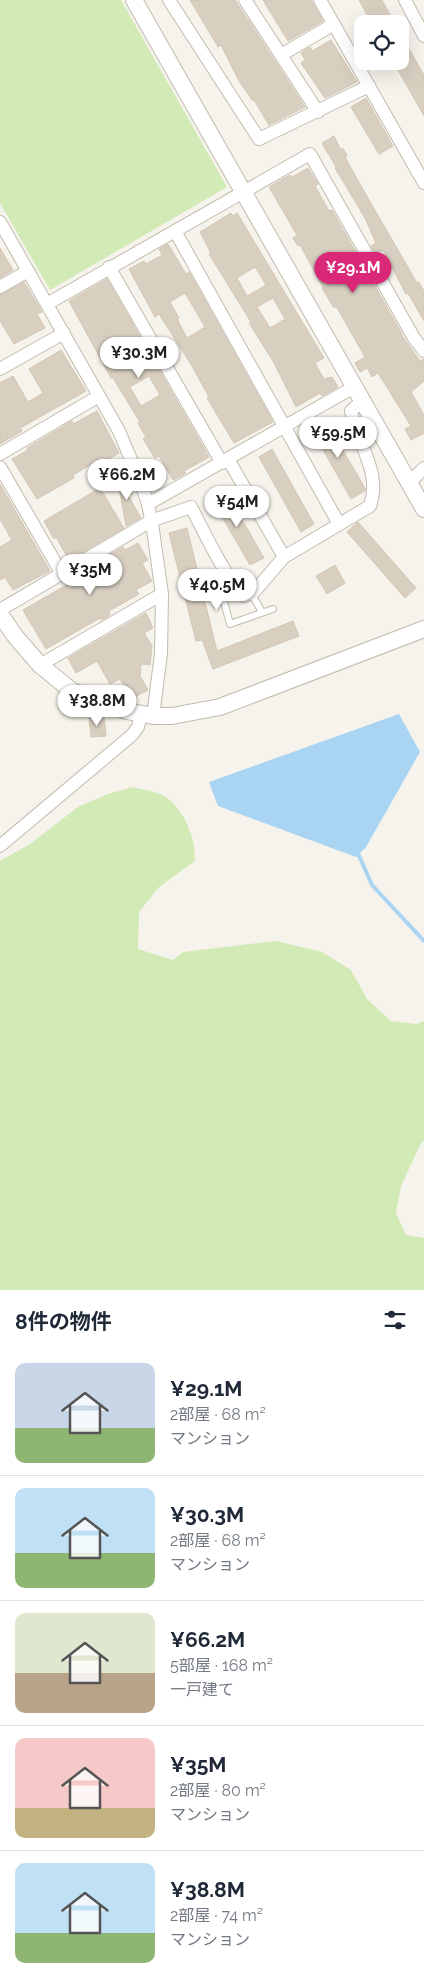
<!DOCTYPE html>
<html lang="ja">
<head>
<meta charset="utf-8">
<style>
  :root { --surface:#fff; --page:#f2f2f3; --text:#1f2937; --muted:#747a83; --line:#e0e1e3; --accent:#db2777 }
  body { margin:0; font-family:Raleway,"Noto Sans JP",sans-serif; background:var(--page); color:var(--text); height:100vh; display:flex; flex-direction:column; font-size:19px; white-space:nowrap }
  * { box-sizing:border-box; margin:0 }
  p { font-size:16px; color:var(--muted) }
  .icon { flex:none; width:28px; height:28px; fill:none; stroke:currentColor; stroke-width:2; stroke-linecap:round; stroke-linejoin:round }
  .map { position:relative; height:1290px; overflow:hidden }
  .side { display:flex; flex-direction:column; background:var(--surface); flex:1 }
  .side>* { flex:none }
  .buttons { position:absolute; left:354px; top:15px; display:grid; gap:10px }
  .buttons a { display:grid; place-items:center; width:55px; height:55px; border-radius:10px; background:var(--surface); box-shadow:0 5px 20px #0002; font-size:25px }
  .price { position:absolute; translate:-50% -42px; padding:0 11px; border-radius:18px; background:#fff; color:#222; font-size:16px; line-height:32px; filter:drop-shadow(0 1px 2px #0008) }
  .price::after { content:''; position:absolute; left:50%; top:30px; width:15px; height:11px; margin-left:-8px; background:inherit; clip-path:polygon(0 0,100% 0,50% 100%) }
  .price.on { background:var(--accent); color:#fff }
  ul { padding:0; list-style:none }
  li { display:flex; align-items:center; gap:15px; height:125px; padding:0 15px }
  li+li { border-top:1px solid var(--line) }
  li span { display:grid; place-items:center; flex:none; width:140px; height:100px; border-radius:10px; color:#555 }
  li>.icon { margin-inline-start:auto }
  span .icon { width:60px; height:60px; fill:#fffc; stroke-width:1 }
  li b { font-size:21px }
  h2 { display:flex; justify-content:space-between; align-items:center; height:60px; padding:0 15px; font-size:21px }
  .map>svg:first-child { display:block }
  .green { fill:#d2eab5 }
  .water { fill:#a9d4f2 }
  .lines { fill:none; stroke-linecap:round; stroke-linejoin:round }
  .stream { stroke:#a9d4f2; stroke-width:4 }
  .building { fill:#d8cfc1; stroke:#d3c7b4; fill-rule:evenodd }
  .service-casing { stroke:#c2bbae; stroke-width:8 }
  .minor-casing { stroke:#c2bbae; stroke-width:14 }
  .tertiary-casing { stroke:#c2bbae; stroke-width:18 }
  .service { stroke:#fff; stroke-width:6 }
  .minor { stroke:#fff; stroke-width:12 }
  .tertiary { stroke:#fff; stroke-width:16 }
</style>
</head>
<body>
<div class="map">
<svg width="424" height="1290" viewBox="0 0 424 1290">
  <rect width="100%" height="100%" fill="#f6f3ec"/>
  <g class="green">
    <path d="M 0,0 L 121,0 L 227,187 L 50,290 L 0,203 Z"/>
    <path d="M 133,787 C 142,790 156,791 164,796 C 184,808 196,839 195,861 L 159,887 L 139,912 L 138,949 L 173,960 L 183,952 L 276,941 L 322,952 L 351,970 L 367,999 L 391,1021 L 417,1024 L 424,1021 L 424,1140 L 420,1145 L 401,1186 L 396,1213 L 406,1235 L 424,1238 L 424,1290 L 0,1290 L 0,861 L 30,844 L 78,807 L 108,794 Z"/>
  </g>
  <path class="water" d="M 399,714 L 420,752 L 366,847 L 356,857 L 218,806 L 209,782 Z"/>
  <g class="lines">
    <path class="stream" d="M 357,851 L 372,885 L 424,941"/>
  </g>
  <g class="building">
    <path d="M 190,0 L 235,0 L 305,107 L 269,125 L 254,100 L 253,101 L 239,81 L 221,45 L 218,47 Z"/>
    <path d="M 263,0 L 311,0 L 323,21 L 288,41 Z"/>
    <path d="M 359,0 L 382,0 L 395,24 L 372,24 Z"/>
    <path d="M 400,33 L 424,75 L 424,116 L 393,61 L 400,61 Z"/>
    <path d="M 331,40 L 357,82 L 325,98 L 301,63 L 305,60 L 301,53 L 310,47 L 312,51 Z"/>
    <path d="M 366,98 L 393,146 L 379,154 L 351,107 Z"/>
    <path d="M 334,136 L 341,150 L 343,148 L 347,156 L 345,157 L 357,179 L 417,283 L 419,282 L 424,291 L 424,321 L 408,293 L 406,294 L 383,250 L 376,254 L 371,246 L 376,243 L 365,218 L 335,168 L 336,167 L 322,143 Z"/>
    <path d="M 308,168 L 318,184 L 315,186 L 329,211 L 332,210 L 402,334 L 401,334 L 420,361 L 424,359 L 424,381 L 411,392 L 424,415 L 424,433 L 411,440 L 405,429 L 411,426 L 378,373 L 372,377 L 367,368 L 360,372 L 355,363 L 365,357 L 336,306 L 334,308 L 322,288 L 323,287 L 300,245 L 298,246 L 293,238 L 297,235 L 269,187 L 290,175 L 292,177 Z"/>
    <path d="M 231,213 L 233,216 L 237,213 L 324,358 L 315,363 L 324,379 L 332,377 L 338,387 L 322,396 L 320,393 L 296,407 L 273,361 L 249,323 L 251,322 L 209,254 L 211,253 L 200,232 ZM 255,267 L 266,285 L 247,296 L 237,278 ZM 273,298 L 285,319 L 270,328 L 257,307 Z"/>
    <path d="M 168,244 L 186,274 L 189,272 L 273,422 L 234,443 L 207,398 L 209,397 L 192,366 L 159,314 L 155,317 L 129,269 L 144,261 L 146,264 L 162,255 L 159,249 ZM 185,293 L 205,327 L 187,338 L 177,319 L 179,318 L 170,302 Z"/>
    <path d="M 0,248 L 13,270 L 0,278 Z"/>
    <path d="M 107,279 L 209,457 L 184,471 L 186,473 L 173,480 L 159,456 L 155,458 L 143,439 L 146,437 L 138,423 L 140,422 L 113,378 L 111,378 L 69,301 ZM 149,376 L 160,395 L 141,406 L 130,387 Z"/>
    <path d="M 24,282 L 42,312 L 37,314 L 45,328 L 14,344 L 0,321 L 0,295 Z"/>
    <path d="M 61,350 L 86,391 L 20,428 L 22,431 L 0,444 L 0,383 L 13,376 L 28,402 L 43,393 L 29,369 Z"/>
    <path d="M 97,411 L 119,453 L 105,461 L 103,457 L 73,475 L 74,478 L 37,499 L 12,459 L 28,450 L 27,448 L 72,421 L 73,424 Z"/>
    <path d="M 324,418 L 365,488 L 365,491 L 351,499 L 310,427 Z"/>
    <path d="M 272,449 L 314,524 L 301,532 L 259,457 Z"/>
    <path d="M 128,475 L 132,494 L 128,495 L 141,518 L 126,526 L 117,477 Z"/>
    <path d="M 0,484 L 50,571 L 13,590 L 5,577 L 0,580 L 0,547 L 12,540 L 0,519 Z"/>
    <path d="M 100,488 L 124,528 L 69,560 L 56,537 L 54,539 L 44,521 Z"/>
    <path d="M 225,490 L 264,558 L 250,565 L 211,498 Z"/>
    <path d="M 358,522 L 416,588 L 405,598 L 347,532 Z"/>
    <path d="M 187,528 L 217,651 L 293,621 L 299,636 L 213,669 L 202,640 L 196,641 L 169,533 Z"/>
    <path d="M 138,543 L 148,560 L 142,563 L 152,581 L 136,590 L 139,594 L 109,611 L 110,615 L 101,620 L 100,618 L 46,649 L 23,610 L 79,578 L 78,576 L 112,558 L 110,554 L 123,547 L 125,550 Z"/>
    <path d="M 335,565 L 345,583 L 327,594 L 316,576 Z"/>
    <path d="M 146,613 L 153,628 L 144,633 L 152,646 L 150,665 L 141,664 L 140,676 L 148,690 L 135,697 L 132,693 L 129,695 L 120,679 L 110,684 L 97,661 L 76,673 L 68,658 Z"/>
    <path d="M 104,717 L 106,736 L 91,737 L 89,718 Z"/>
  </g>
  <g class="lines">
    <g class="service-casing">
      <g id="service">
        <path d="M 224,571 L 220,587 L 230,624 L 273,609"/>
        <path d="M 251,593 L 262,612"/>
      </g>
    </g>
    <g class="minor-casing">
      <g id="minor">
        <path d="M 169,0 L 259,139 L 369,86"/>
        <path d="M 245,0 L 318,112"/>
        <path d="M 320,0 L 424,183"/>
        <path d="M 405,0 L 424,36"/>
        <path d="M 281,55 L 334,24"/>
        <path d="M 0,222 L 119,431 L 138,476 L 148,504 L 153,530 L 162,594 L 161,654 L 153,716"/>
        <path d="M 175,231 L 339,524"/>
        <path d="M 109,267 L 222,463"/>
        <path d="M 0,287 L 28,271"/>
        <path d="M 47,304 L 310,154 L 414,338 L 424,351"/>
        <path d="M 0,369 L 64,333"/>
        <path d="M 0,454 L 99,396"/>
        <path d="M 228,459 L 284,557"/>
        <path d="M 0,467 L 62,574"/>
        <path d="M 409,483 L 424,468"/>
        <path d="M 148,504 L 354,387"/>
        <path d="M 0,610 L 151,521 L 191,507 C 207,537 221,570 244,596 L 254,592 L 284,557 L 370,506 C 382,471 357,445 351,411 L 362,401"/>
        <path d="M 40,665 L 162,594"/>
        <path d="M 0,846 L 132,735 L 138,727 L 141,713"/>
      </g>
    </g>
    <g class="tertiary-casing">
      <g id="tertiary">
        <path d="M 134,0 L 424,509"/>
        <path d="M 0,614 L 15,636 L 40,665 L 72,691 L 127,711 L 153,716 L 172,716 L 220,707 L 424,629"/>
      </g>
    </g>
    <use href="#service" class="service"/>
    <use href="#minor" class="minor"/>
    <use href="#tertiary" class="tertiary"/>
  </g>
</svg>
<div class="buttons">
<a><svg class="icon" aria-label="locate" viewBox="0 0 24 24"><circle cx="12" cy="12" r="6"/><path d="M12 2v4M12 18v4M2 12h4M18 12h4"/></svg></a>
</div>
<b class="price on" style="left:353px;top:294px">¥29.1M</b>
<b class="price" style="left:139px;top:379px">¥30.3M</b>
<b class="price" style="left:338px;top:459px">¥59.5M</b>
<b class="price" style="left:127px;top:501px">¥66.2M</b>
<b class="price" style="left:237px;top:528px">¥54M</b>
<b class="price" style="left:90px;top:596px">¥35M</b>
<b class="price" style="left:217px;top:611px">¥40.5M</b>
<b class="price" style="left:97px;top:727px">¥38.8M</b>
</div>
<section class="side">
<h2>8件の物件<svg class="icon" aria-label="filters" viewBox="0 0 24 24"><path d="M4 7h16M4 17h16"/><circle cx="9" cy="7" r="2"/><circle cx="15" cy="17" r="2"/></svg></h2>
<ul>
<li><span style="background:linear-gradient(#c9d6e8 65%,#8fb573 0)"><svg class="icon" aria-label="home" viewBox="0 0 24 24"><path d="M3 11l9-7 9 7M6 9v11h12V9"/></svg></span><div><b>¥29.1M</b><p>2部屋 · 68 m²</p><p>マンション</p></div></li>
<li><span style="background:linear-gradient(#bfe0f5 65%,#8fb573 0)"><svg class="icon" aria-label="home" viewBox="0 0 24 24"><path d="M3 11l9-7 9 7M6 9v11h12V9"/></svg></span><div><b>¥30.3M</b><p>2部屋 · 68 m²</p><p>マンション</p></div></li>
<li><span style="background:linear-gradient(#dfe7d0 60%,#b9a48a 0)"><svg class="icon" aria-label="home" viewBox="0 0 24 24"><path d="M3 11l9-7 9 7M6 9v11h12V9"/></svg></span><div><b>¥66.2M</b><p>5部屋 · 168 m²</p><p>一戸建て</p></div></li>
<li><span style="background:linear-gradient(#f6c9c9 70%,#c2b280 0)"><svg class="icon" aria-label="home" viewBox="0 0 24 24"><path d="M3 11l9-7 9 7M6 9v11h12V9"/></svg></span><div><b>¥35M</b><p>2部屋 · 80 m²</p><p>マンション</p></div></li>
<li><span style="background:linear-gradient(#bfe0f5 70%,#8fb573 0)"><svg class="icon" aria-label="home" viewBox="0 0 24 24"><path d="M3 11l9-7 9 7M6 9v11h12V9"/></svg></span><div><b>¥38.8M</b><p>2部屋 · 74 m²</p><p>マンション</p></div></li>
</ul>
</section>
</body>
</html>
